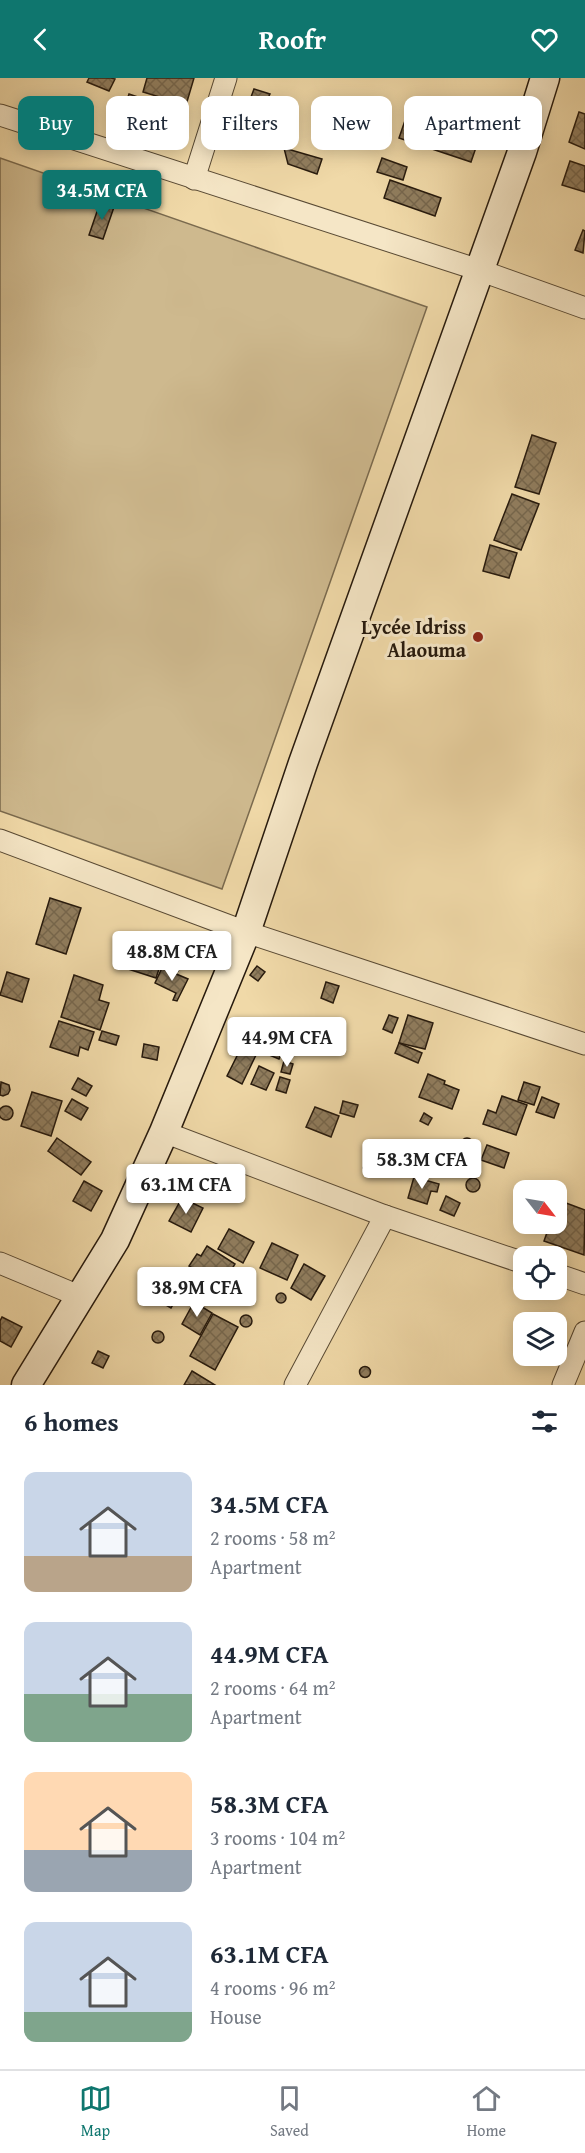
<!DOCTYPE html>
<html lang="en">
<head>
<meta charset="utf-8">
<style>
  :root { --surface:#fff; --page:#f6f6f7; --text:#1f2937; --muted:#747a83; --line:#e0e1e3; --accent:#0f766e }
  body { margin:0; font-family:"Gentium Book Plus",serif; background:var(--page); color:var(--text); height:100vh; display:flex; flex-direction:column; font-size:22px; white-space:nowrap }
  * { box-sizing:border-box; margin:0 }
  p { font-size:20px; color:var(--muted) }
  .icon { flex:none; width:33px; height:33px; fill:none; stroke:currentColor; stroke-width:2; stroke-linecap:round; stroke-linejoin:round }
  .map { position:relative; height:1307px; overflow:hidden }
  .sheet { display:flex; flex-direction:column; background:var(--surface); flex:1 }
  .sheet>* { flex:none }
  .guide { position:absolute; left:18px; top:18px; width:549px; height:54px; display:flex; gap:12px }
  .needle { width:39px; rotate:121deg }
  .controls { position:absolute; left:513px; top:1102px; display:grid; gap:12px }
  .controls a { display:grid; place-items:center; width:54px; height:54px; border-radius:12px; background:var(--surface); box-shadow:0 3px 15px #0003; font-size:30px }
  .price { position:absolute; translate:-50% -51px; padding:0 14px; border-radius:6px; background:#fff; color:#222; font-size:20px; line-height:39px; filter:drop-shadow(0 2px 3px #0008) }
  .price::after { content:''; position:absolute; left:50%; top:36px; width:18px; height:14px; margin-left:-9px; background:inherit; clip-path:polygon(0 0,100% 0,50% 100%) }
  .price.on { background:var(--accent); color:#fff }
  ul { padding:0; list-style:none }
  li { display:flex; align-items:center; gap:18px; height:150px; padding:0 24px }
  li span { display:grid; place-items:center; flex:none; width:168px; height:120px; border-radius:12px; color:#555 }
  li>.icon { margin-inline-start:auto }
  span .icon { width:72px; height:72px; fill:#fffc; stroke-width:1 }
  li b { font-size:26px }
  h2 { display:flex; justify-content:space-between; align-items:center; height:72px; padding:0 24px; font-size:26px }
  .chip { padding:0 21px; border-radius:12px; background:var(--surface); box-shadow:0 3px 15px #0003; font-size:21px; line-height:54px }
  .chip.on { background:var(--accent); color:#fff }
  header { display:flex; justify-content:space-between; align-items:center; height:78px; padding:0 24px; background:var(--accent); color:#fff; font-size:27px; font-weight:700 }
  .menu { display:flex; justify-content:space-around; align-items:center; height:84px; border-top:2px solid var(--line); background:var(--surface); font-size:16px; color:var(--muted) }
  .menu a { display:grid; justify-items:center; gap:3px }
  .menu .on { color:var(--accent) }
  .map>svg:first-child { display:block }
  .garden { fill:#ceb98e; stroke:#7a6a4e; stroke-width:1.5 }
  .building { fill:url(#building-cross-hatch); stroke:#271a0d; stroke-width:1.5 }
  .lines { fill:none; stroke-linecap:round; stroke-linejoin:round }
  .street-casing { stroke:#594a34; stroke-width:23 }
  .secondary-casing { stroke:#271a0d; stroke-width:31 }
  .street { stroke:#f5e6c6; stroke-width:21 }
  .secondary { stroke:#f5e6c6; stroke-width:28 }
  .poi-dot { fill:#8f2418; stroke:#f5e6c6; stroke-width:2 }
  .labels { text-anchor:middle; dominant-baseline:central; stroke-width:6; stroke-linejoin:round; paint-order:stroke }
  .poi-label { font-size:20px; font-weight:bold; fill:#271a0d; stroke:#f5e6c6; text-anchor:end }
</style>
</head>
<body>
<header><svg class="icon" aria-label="back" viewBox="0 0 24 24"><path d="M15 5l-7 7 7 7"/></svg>Roofr<svg class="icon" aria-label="heart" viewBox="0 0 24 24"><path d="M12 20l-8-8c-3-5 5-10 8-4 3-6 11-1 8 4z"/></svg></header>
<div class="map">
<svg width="585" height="1307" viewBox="0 0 585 1307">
  <defs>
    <pattern id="building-cross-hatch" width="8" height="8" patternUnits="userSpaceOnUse" patternTransform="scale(1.5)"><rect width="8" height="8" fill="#907d5e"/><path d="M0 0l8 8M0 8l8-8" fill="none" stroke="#76664c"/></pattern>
  </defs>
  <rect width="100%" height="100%" fill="#f0d9a8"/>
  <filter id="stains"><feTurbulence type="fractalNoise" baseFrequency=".00333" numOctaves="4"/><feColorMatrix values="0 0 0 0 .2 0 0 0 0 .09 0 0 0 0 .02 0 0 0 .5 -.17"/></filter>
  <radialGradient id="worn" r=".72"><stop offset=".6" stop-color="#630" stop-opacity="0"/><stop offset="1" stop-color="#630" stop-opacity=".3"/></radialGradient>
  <path class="garden" d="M 0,80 L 427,229 L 222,811 L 0,733 Z"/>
  <g class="building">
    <path d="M 89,0 L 111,0 L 115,1 L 109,13 L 87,4 Z"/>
    <path d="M 147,0 L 194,0 L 186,27 L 143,14 Z"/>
    <path d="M 254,11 L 270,16 L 256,45 L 244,38 Z"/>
    <path d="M 129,16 L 187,36 L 181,54 L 123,34 Z"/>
    <path d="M 410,28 L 482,52 L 471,84 L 399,60 Z"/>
    <path d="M 579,34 L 585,36 L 585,71 L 569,64 Z"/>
    <path d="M 284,70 L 322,81 L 317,96 L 288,86 Z"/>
    <path d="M 382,80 L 407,89 L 403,102 L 377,94 Z"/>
    <path d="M 570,83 L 585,88 L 585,114 L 562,107 Z"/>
    <path d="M 390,102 L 441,120 L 435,138 L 384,120 Z"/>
    <path d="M 100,125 L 114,129 L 103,161 L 89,157 Z"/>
    <path d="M 583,152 L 585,153 L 583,175 L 575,172 Z"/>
    <path d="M 532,357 L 556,365 L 539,416 L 515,409 Z"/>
    <path d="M 512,416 L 539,426 L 521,472 L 494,462 Z"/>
    <path d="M 490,467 L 517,475 L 509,500 L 483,493 Z"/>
    <path d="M 50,820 L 81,830 L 66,876 L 36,866 Z"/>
    <path d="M 134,864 L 155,871 L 152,882 L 161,885 L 156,900 L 125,890 Z"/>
    <path d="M 170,874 L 184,881 L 178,893 L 164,886 Z"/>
    <path d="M 257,888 L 265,894 L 258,903 L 250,897 Z"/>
    <path d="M 162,890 L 188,901 L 177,923 L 173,922 L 176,915 L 155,905 Z"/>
    <path d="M 7,894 L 29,901 L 22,924 L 0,917 Z"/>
    <path d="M 74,897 L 103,907 L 99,922 L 109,925 L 100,952 L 61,939 Z"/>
    <path d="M 326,904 L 339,908 L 333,925 L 321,920 Z"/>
    <path d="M 389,937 L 398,940 L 392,955 L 383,951 Z"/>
    <path d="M 408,937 L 433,945 L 425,971 L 399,965 Z"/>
    <path d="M 256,941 L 290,955 L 279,981 L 245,967 Z"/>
    <path d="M 59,943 L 94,954 L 88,972 L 80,969 L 78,978 L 50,969 Z"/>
    <path d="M 102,953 L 119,958 L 116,967 L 99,962 Z"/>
    <path d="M 399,965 L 422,975 L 418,985 L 395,975 Z"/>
    <path d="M 144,966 L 159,969 L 157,982 L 142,979 Z"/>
    <path d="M 241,970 L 256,977 L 242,1006 L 227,998 Z"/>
    <path d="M 284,983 L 293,986 L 290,996 L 281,994 Z"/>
    <path d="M 259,988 L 274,995 L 266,1012 L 251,1006 Z"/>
    <path d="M 428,996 L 445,1003 L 444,1006 L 459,1012 L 452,1031 L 419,1019 Z"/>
    <path d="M 280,999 L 290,1002 L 286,1015 L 276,1012 Z"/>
    <path d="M 78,1000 L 92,1008 L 86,1018 L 72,1011 Z"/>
    <path d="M 1,1004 L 9,1007 L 10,1012 L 8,1016 L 3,1018 L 0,1017 Z"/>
    <path d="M 524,1004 L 540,1009 L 534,1027 L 518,1022 Z"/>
    <path d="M 32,1014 L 62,1023 L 51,1058 L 21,1048 Z"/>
    <path d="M 502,1018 L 527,1027 L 516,1057 L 483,1046 L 488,1032 L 496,1035 Z"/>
    <path d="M 542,1019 L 559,1026 L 554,1040 L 536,1034 Z"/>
    <path d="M 72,1021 L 88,1030 L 81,1042 L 65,1033 Z"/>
    <path d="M 343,1023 L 358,1027 L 354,1039 L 340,1035 Z"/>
    <circle cx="6" cy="1035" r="7"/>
    <path d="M 315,1029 L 339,1038 L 331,1059 L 306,1049 Z"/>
    <path d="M 424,1035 L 432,1040 L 428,1047 L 420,1043 Z"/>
    <path d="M 57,1060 L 91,1084 L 81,1097 L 48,1073 Z"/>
    <circle cx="467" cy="1066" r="6"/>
    <path d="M 487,1067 L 509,1075 L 504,1090 L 481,1082 Z"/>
    <path d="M 368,1080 L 386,1089 L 381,1099 L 363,1090 Z"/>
    <circle cx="470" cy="1090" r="7"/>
    <path d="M 414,1099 L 439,1106 L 437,1114 L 431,1113 L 427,1126 L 408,1120 Z"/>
    <circle cx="473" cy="1107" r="7"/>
    <path d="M 84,1103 L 102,1113 L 91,1133 L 73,1123 Z"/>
    <path d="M 446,1118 L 460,1125 L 454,1138 L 440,1132 Z"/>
    <path d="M 182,1120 L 203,1130 L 191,1154 L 169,1143 Z"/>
    <path d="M 566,1125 L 585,1132 L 584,1177 L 544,1163 L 550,1146 L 556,1146 L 556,1133 L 562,1136 Z"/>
    <path d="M 229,1151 L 254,1164 L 243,1185 L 218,1171 Z"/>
    <path d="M 272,1165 L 298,1177 L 287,1202 L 260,1190 Z"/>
    <path d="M 207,1168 L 235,1186 L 227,1199 L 218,1194 L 212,1203 L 189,1188 L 197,1176 L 201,1178 Z"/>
    <path d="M 304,1186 L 325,1198 L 311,1222 L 291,1210 Z"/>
    <path d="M 193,1192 L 212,1203 L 200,1223 L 181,1212 Z"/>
    <path d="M 150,1202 L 178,1218 L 171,1230 L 143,1214 Z"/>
    <circle cx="281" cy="1220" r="5"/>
    <path d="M 194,1224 L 212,1235 L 200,1257 L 182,1246 Z"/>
    <path d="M 213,1236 L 238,1249 L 215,1292 L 190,1278 Z"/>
    <circle cx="246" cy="1243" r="6"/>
    <path d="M 2,1239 L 22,1249 L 11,1269 L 0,1263 L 0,1243 Z"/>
    <circle cx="158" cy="1259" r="6"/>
    <path d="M 98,1273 L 109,1278 L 103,1290 L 92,1285 Z"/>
    <circle cx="365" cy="1294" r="5.5"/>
    <path d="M 192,1293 L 215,1307 L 184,1307 Z"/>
  </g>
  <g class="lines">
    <g class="street-casing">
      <g id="street">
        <path d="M 0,37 L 479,192 L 585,230"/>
        <path d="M 194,101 L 226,0"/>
        <path d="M 0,762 L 246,854 L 585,966"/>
        <path d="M 164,1054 L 385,1138 L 524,1185"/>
        <path d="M 0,1185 L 79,1218"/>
        <path d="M 556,1196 L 585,1206"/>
        <path d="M 295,1307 L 385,1138"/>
        <path d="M 563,1307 L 585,1254"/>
      </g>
    </g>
    <g class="secondary-casing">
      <path id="secondary" d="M 26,1307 L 115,1162 L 164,1054 L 246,854 L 303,685 L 522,74 L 545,0"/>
    </g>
    <use href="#street" class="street"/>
    <use href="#secondary" class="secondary"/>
  </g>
  <circle class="poi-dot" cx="478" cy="559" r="6"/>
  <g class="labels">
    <g class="poi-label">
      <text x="466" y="548">Lycée Idriss<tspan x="466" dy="23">Alaouma</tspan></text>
    </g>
  </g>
  <rect width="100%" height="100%" filter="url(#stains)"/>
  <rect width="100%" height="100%" fill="url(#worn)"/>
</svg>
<div class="controls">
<a><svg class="needle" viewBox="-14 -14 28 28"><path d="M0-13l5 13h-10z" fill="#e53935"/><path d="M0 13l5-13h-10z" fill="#747a83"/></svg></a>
<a><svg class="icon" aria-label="locate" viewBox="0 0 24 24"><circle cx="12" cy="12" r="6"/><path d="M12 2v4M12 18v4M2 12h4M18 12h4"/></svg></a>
<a><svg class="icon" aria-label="layers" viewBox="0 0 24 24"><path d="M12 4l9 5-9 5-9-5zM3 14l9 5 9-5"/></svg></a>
</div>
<b class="price on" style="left:102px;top:143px">34.5M CFA</b>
<b class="price" style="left:172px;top:904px">48.8M CFA</b>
<b class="price" style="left:287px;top:990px">44.9M CFA</b>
<b class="price" style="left:422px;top:1112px">58.3M CFA</b>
<b class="price" style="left:186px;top:1137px">63.1M CFA</b>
<b class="price" style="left:197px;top:1240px">38.9M CFA</b>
<div class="guide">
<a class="chip on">Buy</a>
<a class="chip">Rent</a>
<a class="chip">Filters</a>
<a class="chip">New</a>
<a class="chip">Apartment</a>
</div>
</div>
<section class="sheet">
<h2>6 homes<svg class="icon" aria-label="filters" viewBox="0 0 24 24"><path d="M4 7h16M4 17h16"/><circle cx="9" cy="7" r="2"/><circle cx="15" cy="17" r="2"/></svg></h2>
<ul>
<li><span style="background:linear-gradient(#c9d6e8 70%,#b9a48a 0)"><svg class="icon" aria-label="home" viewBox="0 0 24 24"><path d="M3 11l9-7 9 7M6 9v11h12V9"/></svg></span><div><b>34.5M CFA</b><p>2 rooms · 58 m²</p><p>Apartment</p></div></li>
<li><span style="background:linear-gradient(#c9d6e8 60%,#7fa58c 0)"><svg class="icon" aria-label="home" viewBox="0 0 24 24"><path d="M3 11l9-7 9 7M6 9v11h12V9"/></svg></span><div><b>44.9M CFA</b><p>2 rooms · 64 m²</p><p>Apartment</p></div></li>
<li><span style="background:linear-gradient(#ffd9b3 65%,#9aa5b1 0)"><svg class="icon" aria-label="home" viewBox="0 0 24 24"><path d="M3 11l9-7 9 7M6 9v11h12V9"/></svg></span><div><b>58.3M CFA</b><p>3 rooms · 104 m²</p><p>Apartment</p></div></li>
<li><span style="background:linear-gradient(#c9d6e8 75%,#7fa58c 0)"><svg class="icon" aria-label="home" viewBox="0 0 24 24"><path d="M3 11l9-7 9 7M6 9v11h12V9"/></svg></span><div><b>63.1M CFA</b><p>4 rooms · 96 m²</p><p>House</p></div></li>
</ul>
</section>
<nav class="menu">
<a class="on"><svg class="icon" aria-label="map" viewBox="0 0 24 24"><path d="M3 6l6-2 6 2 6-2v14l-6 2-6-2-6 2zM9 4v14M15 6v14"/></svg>Map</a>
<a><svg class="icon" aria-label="saved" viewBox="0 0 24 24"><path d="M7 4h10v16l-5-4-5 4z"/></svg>Saved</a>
<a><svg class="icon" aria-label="home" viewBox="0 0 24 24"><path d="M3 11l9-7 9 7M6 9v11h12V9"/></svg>Home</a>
</nav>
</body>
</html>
